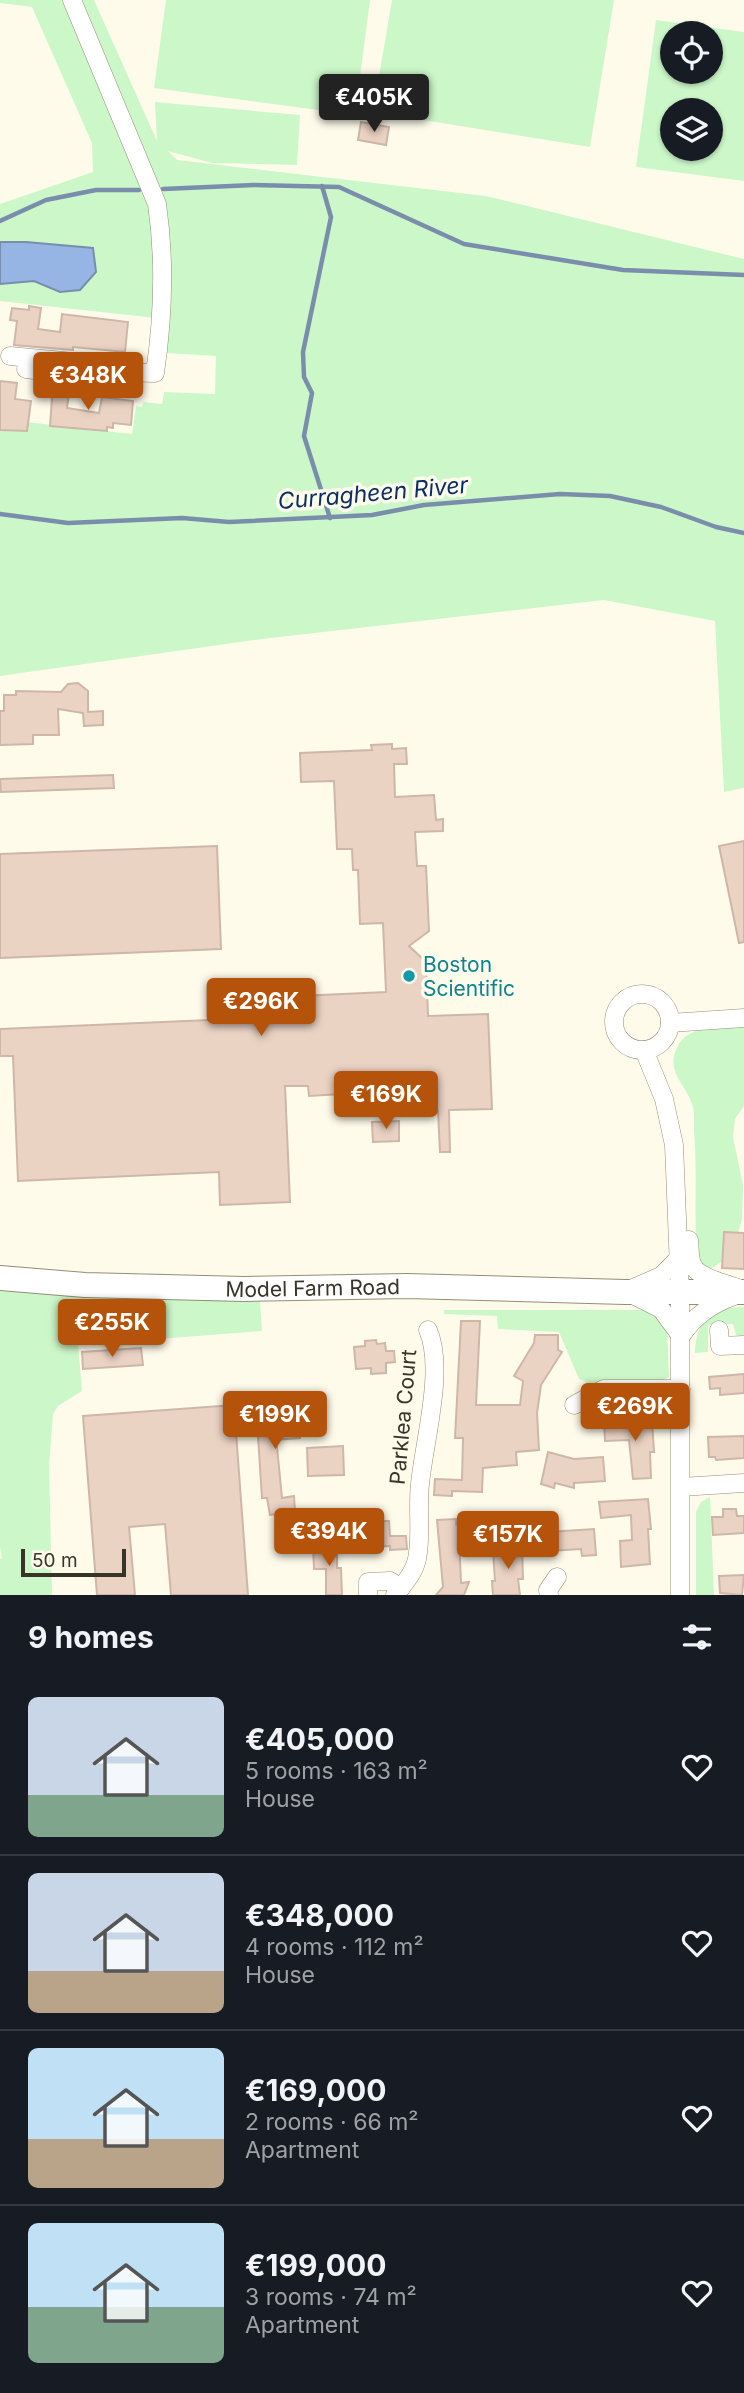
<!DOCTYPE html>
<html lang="en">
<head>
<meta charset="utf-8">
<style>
  :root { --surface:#171b24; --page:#242831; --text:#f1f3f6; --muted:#9ea1a6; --line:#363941; --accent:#b45309 }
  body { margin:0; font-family:Inter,sans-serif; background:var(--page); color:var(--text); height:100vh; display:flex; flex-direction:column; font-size:26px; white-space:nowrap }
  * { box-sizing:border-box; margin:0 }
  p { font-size:23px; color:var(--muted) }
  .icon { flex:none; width:38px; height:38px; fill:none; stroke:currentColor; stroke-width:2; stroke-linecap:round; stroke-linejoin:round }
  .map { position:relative; height:1595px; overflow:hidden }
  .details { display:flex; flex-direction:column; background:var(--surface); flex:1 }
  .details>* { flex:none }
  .buttons { position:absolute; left:660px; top:21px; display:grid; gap:14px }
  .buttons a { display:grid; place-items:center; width:63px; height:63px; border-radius:50%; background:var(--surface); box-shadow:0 2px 5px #0004; font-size:35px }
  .scale { position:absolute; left:21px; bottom:18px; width:105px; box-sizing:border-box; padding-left:7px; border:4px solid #37342a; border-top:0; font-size:19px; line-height:24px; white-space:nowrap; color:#37342a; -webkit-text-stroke:5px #fffbeb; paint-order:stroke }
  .price { position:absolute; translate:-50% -60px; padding:0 16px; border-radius:7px; background:var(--accent); color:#fff; font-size:23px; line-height:46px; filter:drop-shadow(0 2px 4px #0008) }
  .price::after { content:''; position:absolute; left:50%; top:42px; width:21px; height:16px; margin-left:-10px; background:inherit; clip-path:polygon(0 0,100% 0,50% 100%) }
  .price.on { background:#222; color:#fff }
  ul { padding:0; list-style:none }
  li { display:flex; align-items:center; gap:21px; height:175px; padding:0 28px }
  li+li { border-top:2px solid var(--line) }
  li span { display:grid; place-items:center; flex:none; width:196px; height:140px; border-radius:10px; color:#555 }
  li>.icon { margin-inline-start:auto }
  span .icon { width:84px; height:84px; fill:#fffc; stroke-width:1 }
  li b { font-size:30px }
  h2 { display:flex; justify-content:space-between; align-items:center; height:84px; padding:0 28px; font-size:30px }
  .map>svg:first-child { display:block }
  .green { fill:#ccf7c9; fill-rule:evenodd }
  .water { fill:#96b5e4; stroke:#7a8eac; stroke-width:2 }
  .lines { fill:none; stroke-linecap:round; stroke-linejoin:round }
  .stream { stroke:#7a8eac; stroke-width:4.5 }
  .building { fill:#ebd3c4; stroke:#ceb7a8; stroke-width:2 }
  .street-casing { stroke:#948e76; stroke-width:19 }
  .secondary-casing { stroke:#948e76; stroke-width:26 }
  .street { stroke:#fff; stroke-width:18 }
  .secondary { stroke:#fff; stroke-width:24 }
  .culture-dot { fill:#0f9aa8; stroke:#fffbeb; stroke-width:2.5 }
  .labels { text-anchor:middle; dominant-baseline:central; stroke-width:7; stroke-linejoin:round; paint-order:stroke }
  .culture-label { font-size:21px; fill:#0d838f; stroke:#fffbeb; text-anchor:start }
  .street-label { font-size:21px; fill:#37342a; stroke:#fffbeb }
  .water-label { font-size:23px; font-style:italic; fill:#082e65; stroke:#fffbeb }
</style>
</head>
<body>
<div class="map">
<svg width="744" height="1595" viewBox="0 0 744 1595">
  <rect width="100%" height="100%" fill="#fffbeb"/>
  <g class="green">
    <path d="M 0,0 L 67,0 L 151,205 L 156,318 L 0,301 L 0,204 L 93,172 L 92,143 L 32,7 L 0,3 Z"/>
    <path d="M 77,0 L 94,0 L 157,141 L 155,102 L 300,115 L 297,165 L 212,163 L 168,151 L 177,160 L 486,196 L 744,259 L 744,788 L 724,792 L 715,621 L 604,600 L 262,639 L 0,676 L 0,419 L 132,434 L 136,406 L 142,407 L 143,402 L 162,404 L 164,392 L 215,394 L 216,356 L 167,353 L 165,233 Z"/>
    <path d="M 166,0 L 370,0 L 355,115 L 154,88 Z"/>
    <path d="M 392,0 L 614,0 L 590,147 L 373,112 Z"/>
    <path d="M 656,20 L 744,32 L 744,181 L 636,167 ZM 672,33 L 710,33 L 710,72 L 672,72 ZM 672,110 L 710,110 L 710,149 L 672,149 Z"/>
    <path d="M 744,1025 L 744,1106 L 735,1119 L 733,1137 L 743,1185 L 742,1219 L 736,1240 L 736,1253 L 710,1269 L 698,1261 C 693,1218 698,1175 694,1131 C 694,1123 695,1112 692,1104 C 686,1084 663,1070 679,1044 C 690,1025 724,1026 744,1025 Z"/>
    <path d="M 0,1290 L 260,1301 L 262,1331 L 78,1345 L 82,1391 L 58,1406 L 53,1414 L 49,1467 L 52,1595 L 0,1595 L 0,1559 L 2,1558 L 0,1547 Z"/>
    <path d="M 744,1307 L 744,1337 L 736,1335 L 733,1324 L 708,1325 L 708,1352 L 695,1353 C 696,1321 711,1307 744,1307 Z"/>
    <path d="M 444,1310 L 649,1310 L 662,1320 L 667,1328 L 669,1377 L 660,1381 L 587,1384 L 585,1381 L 579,1379 L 559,1332 L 498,1329 L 497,1316 L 444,1314 Z"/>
    <path d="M 710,1497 L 714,1595 L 696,1595 L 696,1512 L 701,1502 Z"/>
  </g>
  <path class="water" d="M 0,242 L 26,242 L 93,248 L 96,272 L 80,290 L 60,292 L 34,281 L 0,284 Z"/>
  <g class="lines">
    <g class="stream">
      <path d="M 322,186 L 331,217 L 303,352 L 304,377 L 312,393 L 304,436 L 330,518"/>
      <path d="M 163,189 L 254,185 L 339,187 L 464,244 L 623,270 L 744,275"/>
      <path d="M 0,221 L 46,200 L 96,190 L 139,190"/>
      <path d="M 0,514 L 68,523 L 182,518 L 229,522 L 372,515 L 424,505 L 560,494 L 610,496 L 661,507 L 716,527 L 744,533"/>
    </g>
  </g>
  <g class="building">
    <path d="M 361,122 L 389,127 L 386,145 L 358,140 Z"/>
    <path d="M 29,306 L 41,308 L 38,329 L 60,332 L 62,314 L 128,322 L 125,352 L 73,347 L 73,350 L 14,345 L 17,321 L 10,320 L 12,308 L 29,310 Z"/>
    <path d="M 0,381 L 17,383 L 15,399 L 31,401 L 27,431 L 0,430 Z"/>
    <path d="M 53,384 L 70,386 L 67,408 L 99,413 L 102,397 L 133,401 L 131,425 L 113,423 L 113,428 L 107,427 L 107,431 L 50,426 Z"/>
    <path d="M 78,683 L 88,691 L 88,712 L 103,711 L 103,725 L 84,726 L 83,713 L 58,709 L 59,735 L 33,735 L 33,744 L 0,745 L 0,711 L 4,711 L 4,695 L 16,695 L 16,691 L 61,692 L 68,684 Z"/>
    <path d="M 392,744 L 392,749 L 406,748 L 407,764 L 394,764 L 395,797 L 434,795 L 436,820 L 443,819 L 443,831 L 415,832 L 417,866 L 426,866 L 429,931 L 409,946 L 426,962 L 428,1016 L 488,1014 L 492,1109 L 449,1110 L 450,1152 L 440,1152 L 438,1111 L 398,1113 L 397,1081 L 342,1084 L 342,1094 L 309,1096 L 308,1086 L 285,1086 L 290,1202 L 220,1205 L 219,1172 L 18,1181 L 13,1056 L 0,1056 L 0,1029 L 257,1018 L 256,998 L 386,992 L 383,923 L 360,924 L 358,870 L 353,870 L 352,849 L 337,849 L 334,781 L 301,782 L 300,753 L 372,750 L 371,745 Z"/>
    <path d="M 113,775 L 114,788 L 1,792 L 0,779 Z"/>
    <path d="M 744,841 L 744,942 L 739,943 L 719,846 Z"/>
    <path d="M 217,846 L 221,949 L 0,958 L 0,854 Z"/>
    <path d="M 399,1121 L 399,1141 L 373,1142 L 372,1122 Z"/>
    <path d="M 724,1232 L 744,1233 L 744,1269 L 722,1268 Z"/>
    <path d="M 461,1321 L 480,1321 L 476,1405 L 520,1405 L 523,1381 L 514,1376 L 534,1343 L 535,1335 L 558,1335 L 558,1350 L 562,1352 L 541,1385 L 537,1413 L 539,1450 L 516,1452 L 517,1465 L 483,1468 L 482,1492 L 452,1491 L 452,1496 L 434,1495 L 435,1479 L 462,1480 L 463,1438 L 455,1438 Z"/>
    <path d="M 376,1340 L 377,1344 L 385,1343 L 386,1351 L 394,1351 L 395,1362 L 386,1363 L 386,1373 L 371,1374 L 371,1368 L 356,1369 L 354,1347 L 365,1346 L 365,1341 Z"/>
    <path d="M 141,1348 L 143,1365 L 83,1369 L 82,1352 Z"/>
    <path d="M 744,1374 L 744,1393 L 720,1395 L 720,1388 L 710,1389 L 709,1377 Z"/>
    <path d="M 297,1403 L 300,1438 L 274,1440 L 277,1447 L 282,1498 L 294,1496 L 295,1512 L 270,1515 L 267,1498 L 262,1498 L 256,1405 Z"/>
    <path d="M 234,1405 L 248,1595 L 171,1595 L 165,1524 L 129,1527 L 135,1595 L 97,1595 L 83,1416 Z"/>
    <path d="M 640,1420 L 652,1420 L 654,1452 L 650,1452 L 651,1478 L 633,1479 L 629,1440 L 605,1441 L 604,1423 Z"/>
    <path d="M 744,1436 L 744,1458 L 716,1460 L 715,1457 L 709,1457 L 708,1437 Z"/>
    <path d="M 343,1446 L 344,1475 L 308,1476 L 307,1448 Z"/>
    <path d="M 548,1452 L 574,1459 L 603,1457 L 605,1481 L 574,1483 L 574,1488 L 555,1483 L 554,1488 L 541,1484 Z"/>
    <path d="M 648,1499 L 651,1529 L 648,1529 L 650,1564 L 621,1567 L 620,1541 L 632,1540 L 631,1515 L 601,1518 L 599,1502 Z"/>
    <path d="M 723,1509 L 736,1509 L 737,1516 L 744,1516 L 744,1533 L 713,1535 L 712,1517 L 723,1517 Z"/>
    <path d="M 456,1519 L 456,1525 L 475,1524 L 476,1535 L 459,1536 L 461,1583 L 469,1582 L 464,1595 L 436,1595 L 443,1587 L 437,1520 Z"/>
    <path d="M 377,1521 L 389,1521 L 390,1536 L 406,1536 L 407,1549 L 390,1550 L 390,1546 L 358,1547 L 357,1532 L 378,1532 Z"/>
    <path d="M 594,1529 L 596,1555 L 582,1556 L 581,1549 L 534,1552 L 533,1533 Z"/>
    <path d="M 329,1545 L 329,1549 L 337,1549 L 337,1568 L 341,1568 L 342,1595 L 326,1595 L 326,1569 L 314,1569 L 313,1546 Z"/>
    <path d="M 522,1546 L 523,1579 L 518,1579 L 520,1595 L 493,1595 L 492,1581 L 495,1581 L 493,1551 L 507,1550 L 507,1547 Z"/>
    <path d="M 744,1575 L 742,1595 L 720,1593 L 719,1576 Z"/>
  </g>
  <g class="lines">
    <g class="street-casing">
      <g id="street">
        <path d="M 10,356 L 116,366 L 121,372 L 155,373 C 163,318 165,259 157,204 L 72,0"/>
        <path d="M 26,369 L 113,379 L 121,372"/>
        <circle cx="642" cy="1022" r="28"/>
        <path d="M 670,1023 L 744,1018"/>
        <path d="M 644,1050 L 664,1099 L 674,1145 L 680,1292 L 680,1595"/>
        <path d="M 689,1240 C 690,1247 689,1257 692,1264 C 697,1278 725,1283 738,1288"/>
        <path d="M 631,1289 L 661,1276 L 679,1258"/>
        <path d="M 633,1295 L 661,1309 L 681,1336 C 694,1316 711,1304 734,1296"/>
        <path d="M 719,1330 L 720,1346 L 744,1345"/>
        <path d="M 574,1405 L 604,1389 L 681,1389"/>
        <path d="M 681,1487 L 744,1483"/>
        <path d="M 368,1595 L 368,1582 L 390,1581 L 401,1588"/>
        <path d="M 395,1595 C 404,1584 414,1573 417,1559 C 422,1534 417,1509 420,1484 C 424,1442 445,1369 428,1330"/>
        <path d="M 549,1595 L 548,1590 L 557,1577"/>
      </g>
    </g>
    <g class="secondary-casing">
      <g id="secondary">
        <path id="s1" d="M 0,1278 L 85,1285 L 244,1289 L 407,1286 L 625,1292 L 744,1292"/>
      </g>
    </g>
    <use href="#street" class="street"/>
    <use href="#secondary" class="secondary"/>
  </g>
  <circle class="culture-dot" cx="409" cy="976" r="7"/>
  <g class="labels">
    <g class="culture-label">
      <text x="423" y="964">Boston<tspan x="423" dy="24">Scientific</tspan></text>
    </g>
    <g class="street-label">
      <text stroke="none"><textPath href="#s1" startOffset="313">Model Farm Road</textPath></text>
      <text transform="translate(403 1417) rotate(-85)">Parklea Court</text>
    </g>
    <g class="water-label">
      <text transform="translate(373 493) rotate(-5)">Curragheen River</text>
    </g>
  </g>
</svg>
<div class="buttons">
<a><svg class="icon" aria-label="locate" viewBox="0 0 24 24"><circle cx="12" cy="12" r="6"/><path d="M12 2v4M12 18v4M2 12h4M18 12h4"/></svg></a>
<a><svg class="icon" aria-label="layers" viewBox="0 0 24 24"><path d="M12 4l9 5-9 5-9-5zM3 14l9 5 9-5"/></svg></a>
</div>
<div class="scale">50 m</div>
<b class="price on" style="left:374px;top:134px">€405K</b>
<b class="price" style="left:88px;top:412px">€348K</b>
<b class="price" style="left:261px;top:1038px">€296K</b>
<b class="price" style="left:386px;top:1131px">€169K</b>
<b class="price" style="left:112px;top:1359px">€255K</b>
<b class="price" style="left:635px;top:1443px">€269K</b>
<b class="price" style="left:275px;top:1451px">€199K</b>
<b class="price" style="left:329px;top:1568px">€394K</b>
<b class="price" style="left:508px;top:1571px">€157K</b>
</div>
<section class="details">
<h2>9 homes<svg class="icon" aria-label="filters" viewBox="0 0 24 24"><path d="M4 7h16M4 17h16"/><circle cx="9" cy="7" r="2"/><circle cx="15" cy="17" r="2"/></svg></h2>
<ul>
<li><span style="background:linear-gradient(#c9d6e8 70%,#7fa58c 0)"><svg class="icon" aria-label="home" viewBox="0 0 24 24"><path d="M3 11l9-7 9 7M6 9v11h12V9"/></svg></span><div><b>€405,000</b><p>5 rooms · 163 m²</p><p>House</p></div><svg class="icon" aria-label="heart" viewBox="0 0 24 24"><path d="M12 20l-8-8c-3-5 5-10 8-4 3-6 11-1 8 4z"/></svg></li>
<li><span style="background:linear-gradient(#c9d6e8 70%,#b9a48a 0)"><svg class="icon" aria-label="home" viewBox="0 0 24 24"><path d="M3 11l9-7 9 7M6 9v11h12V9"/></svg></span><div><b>€348,000</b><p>4 rooms · 112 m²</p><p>House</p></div><svg class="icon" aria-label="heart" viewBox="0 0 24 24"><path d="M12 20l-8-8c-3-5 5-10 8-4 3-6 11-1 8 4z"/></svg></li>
<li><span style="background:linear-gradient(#bfe0f5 65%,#b9a48a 0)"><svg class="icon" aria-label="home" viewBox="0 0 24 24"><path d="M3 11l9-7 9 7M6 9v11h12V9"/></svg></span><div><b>€169,000</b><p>2 rooms · 66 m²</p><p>Apartment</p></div><svg class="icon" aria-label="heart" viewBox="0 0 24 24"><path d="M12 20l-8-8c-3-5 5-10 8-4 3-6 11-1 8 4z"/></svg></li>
<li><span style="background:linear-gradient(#bfe0f5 60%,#7fa58c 0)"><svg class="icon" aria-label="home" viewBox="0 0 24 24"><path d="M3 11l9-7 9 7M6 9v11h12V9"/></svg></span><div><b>€199,000</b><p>3 rooms · 74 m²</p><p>Apartment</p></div><svg class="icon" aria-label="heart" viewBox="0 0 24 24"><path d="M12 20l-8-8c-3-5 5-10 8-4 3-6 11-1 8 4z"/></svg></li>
</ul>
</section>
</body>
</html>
